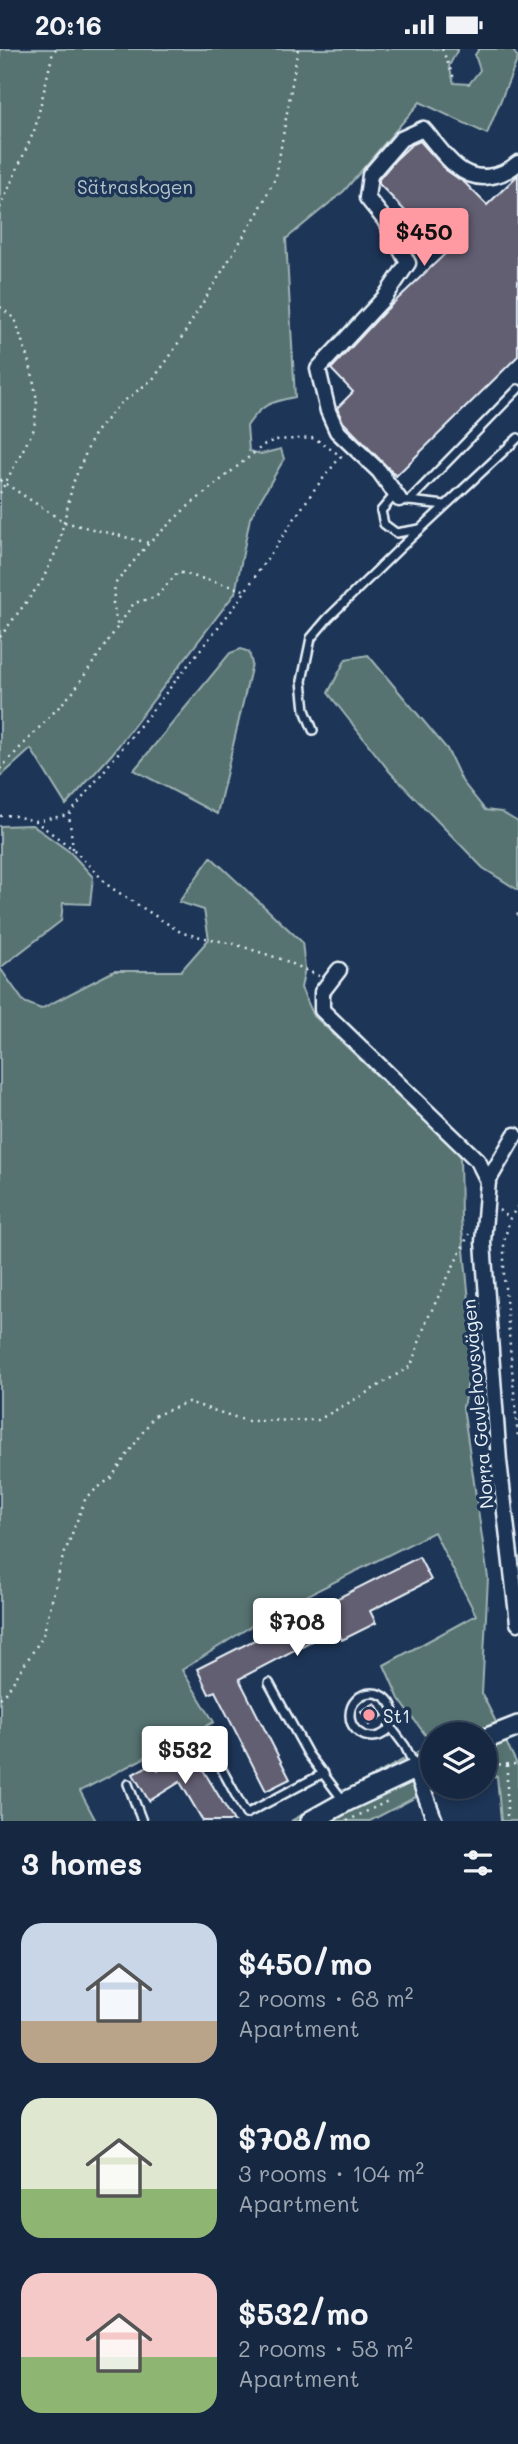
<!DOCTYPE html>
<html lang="en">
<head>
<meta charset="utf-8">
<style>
  :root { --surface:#162841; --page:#23344c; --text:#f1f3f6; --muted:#9ea6b1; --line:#35445a; --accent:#ff9aa2 }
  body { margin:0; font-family:Mali,sans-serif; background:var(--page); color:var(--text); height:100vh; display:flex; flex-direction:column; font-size:26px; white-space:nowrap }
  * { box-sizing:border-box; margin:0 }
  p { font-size:23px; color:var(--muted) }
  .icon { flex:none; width:38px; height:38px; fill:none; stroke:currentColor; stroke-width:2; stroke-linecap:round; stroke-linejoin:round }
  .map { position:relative; height:1772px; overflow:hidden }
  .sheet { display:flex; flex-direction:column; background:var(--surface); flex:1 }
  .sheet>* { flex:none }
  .fabs { position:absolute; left:420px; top:1673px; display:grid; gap:14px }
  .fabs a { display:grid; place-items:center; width:77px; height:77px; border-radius:50%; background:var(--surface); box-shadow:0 4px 10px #0003,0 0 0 2px var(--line); font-size:35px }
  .price { position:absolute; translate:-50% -60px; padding:0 16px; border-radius:7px; background:#fff; color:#222; font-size:23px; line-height:46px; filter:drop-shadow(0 2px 4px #0008) }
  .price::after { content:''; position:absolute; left:50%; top:42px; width:21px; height:16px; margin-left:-10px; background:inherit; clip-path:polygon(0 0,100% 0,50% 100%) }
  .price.active { background:var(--accent); color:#111 }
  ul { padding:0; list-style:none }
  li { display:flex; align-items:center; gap:21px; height:175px; padding:0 21px }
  li span { display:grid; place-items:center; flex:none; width:196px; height:140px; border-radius:21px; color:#555 }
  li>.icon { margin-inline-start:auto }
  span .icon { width:84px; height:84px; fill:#fffc; stroke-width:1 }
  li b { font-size:30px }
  h2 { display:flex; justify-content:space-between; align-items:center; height:84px; padding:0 21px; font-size:30px }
  .status { display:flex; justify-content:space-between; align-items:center; height:49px; padding:0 35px; background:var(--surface); direction:ltr }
  .status svg { height:19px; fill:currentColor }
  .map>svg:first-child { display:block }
  .green { fill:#567371; stroke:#9fb2b4; stroke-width:2 }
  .building { fill:#645f73; stroke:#e8f1f8; stroke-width:2 }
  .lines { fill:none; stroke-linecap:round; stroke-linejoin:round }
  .lane-casing { stroke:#e8f1f8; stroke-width:12 }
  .street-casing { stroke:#e8f1f8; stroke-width:19 }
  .secondary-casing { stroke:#e8f1f8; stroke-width:24 }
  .path { stroke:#e8f1f8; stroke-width:2.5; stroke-dasharray:2 5; stroke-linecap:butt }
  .lane { stroke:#1d3557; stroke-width:7 }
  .street { stroke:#1d3557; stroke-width:14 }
  .secondary { stroke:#1d3557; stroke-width:19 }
  .poi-dot { fill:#ff9aa2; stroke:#1d3557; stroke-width:2.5 }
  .labels { text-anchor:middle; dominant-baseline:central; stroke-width:7; stroke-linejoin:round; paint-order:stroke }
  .park-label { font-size:19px; fill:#b5c5c9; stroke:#1d3557 }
  .street-label { font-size:19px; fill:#e8f1f8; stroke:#1d3557 }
  .poi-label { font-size:19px; fill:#e8f1f8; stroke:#1d3557; text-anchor:start }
</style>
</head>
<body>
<div class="status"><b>20:16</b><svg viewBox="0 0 49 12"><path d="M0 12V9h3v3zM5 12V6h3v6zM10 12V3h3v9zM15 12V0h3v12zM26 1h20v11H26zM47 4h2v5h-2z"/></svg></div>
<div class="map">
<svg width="518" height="1772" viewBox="0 0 518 1772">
  <rect width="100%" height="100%" fill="#1d3557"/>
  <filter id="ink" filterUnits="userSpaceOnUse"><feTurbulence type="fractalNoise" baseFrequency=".0143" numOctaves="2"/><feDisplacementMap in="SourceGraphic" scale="14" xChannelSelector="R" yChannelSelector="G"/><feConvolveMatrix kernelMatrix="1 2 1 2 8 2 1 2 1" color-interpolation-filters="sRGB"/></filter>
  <g filter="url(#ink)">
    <g class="green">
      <path d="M 0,0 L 458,0 L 449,17 L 454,34 L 469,35 L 480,21 L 475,6 L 479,0 L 512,0 L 518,9 L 487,85 L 420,53 L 344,142 L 286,190 L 295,348 C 270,353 262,355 247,377 L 249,402 L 261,405 L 281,400 L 284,410 L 250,469 L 235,544 L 112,705 L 66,756 L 31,700 L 0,728 Z"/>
      <path d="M 241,600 L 249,603 L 252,615 L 217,765 L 134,721 L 230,604 Z"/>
      <path d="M 368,606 L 447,700 L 462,732 L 485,761 L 501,763 L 518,773 L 518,841 L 483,819 L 390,723 L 328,644 L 346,610 Z"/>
      <path d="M 32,776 L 70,803 L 93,828 L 90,855 L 63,854 L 61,872 L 0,919 L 24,953 L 41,960 L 114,922 L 181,922 L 209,890 L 204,861 L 179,853 L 211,808 L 302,893 L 305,919 L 301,939 L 314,967 L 460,1105 L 461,1170 L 474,1303 L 463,1358 L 488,1529 L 482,1645 L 518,1717 L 518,1772 L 501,1772 L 497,1727 L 485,1729 L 485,1685 L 432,1685 L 432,1738 L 435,1738 L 370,1772 L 291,1772 L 432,1695 L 399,1650 L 384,1616 L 476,1566 L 434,1483 L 270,1565 L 182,1621 L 214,1673 L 80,1742 L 96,1772 L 0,1772 L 0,777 Z"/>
    </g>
    <g class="building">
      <path d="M 420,92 L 446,121 L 465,134 L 487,156 L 518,126 L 518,307 L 396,427 L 343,373 L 337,359 L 353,343 L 331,320 L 385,262 L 446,204 L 379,135 L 379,130 L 395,111 L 411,96 Z"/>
      <path d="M 419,1508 L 431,1531 L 370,1562 L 376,1574 L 342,1591 L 336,1579 L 239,1630 L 290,1730 L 266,1742 L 215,1642 L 209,1645 L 197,1620 Z"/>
      <path d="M 375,1654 L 383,1667 L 369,1676 L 361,1662 Z"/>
      <path d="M 191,1701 L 234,1772 L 203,1772 L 180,1733 L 149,1752 L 133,1725 L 153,1714 L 158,1721 Z"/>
    </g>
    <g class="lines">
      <g class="lane-casing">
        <g id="lane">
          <path d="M 409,452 L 445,456"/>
          <path d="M 420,480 L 396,484 L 384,475 L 381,462 L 392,449 L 409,452 L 518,340"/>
          <path d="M 313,681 L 305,661 L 302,632 L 311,589 L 328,569 L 401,498 L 518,389"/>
          <path d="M 269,1634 L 308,1705 L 343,1751"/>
          <circle cx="372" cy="1666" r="22"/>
          <path d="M 390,1677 L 405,1697 L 415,1718"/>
          <path d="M 212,1702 L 246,1765 L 324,1724"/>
          <path d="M 128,1735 L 142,1772"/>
        </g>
      </g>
      <g class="street-casing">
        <g id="street">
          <path d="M 399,450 L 379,422 L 337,382 L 328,362 L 318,320 L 385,248 L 408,214 L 384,170 L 367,149 L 370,126 L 401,90 L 423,80 C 434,92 444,108 457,118 C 476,134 501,129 518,114"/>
          <path d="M 339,921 L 322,943 L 322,961 L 478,1112 L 488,1132 L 483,1193 L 499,1412 L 518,1574"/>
          <path d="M 488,1132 L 515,1086"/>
          <path d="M 415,1719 L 435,1772"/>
        </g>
      </g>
      <g class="secondary-casing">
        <g id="secondary">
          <path d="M 485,1690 L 518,1677"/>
          <path d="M 311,1772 L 345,1753 L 432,1712"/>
        </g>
      </g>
      <g class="path">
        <path d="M 442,0 L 454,29"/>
        <path d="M 0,159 L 35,80 L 53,3 L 56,0"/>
        <path d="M 0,258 L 15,270 L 32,323 L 37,352 L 34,380 L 0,444"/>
        <path d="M 0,431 L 64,473 L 149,494"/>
        <path d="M 0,588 L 42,532 L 58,498 L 73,434 L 94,385 L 119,356 L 153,330 L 169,309 L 259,162 L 276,127 L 298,0"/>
        <path d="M 0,720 L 73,643 L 134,554 L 156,548 L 178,523 L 244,541"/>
        <path d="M 0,767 L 11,766 L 35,772 L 73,800 L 110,838 L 182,884 L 234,895 L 284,911 L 319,927"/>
        <path d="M 35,772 L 69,766"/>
        <path d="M 73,800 L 69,766 L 235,557 L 314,441 L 341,407 L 314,389 L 276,391 L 265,395 L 185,460 L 149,494 L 115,535 L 113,554 L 118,579"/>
        <path d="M 517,866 L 518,865"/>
        <path d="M 518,1157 L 510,1169 L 504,1193 L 504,1227 L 518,1389"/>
        <path d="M 499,1161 L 510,1169"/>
        <path d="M 0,1649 L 6,1644 L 43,1587 L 62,1511 L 86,1448 L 111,1429 L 154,1367 L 188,1353 L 247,1372 L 318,1371 L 368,1343 L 411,1317 L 426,1273 L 469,1185"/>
        <path d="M 485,1716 L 518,1715"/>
        <path d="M 507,1716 L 507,1772"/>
        <path d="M 347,1772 L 388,1752"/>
      </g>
      <use href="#lane" class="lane"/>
      <use href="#street" class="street"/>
      <use href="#secondary" class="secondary"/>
    </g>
  </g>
  <circle class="poi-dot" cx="369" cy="1666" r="7"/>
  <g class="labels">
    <g class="park-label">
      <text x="135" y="137">Sätraskogen</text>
    </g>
    <g class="street-label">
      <text transform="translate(477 1355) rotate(-95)">Norra Gavlehovsvägen</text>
    </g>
    <g class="poi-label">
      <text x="383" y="1666">St1</text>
    </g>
  </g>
</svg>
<div class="fabs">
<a><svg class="icon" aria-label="layers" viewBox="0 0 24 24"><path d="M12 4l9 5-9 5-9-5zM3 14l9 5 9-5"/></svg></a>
</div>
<b class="price active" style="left:424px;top:219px">$450</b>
<b class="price" style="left:297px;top:1609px">$708</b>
<b class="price" style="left:185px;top:1737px">$532</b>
</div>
<section class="sheet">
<h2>3 homes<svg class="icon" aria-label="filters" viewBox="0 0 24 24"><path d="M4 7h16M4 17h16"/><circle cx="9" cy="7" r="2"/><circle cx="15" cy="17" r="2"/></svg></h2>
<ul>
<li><span style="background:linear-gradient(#c9d6e8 70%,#b9a48a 0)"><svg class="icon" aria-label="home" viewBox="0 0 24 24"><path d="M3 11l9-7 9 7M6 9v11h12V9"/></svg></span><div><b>$450/mo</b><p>2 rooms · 68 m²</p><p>Apartment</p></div></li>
<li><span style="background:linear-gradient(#dfe7d0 65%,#8fb573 0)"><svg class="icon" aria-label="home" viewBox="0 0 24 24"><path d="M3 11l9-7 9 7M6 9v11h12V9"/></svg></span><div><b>$708/mo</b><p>3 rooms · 104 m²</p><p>Apartment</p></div></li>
<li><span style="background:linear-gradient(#f6c9c9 60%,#8fb573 0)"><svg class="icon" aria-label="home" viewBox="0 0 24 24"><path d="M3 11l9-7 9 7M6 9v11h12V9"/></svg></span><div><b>$532/mo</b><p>2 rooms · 58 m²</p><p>Apartment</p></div></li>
</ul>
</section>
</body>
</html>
